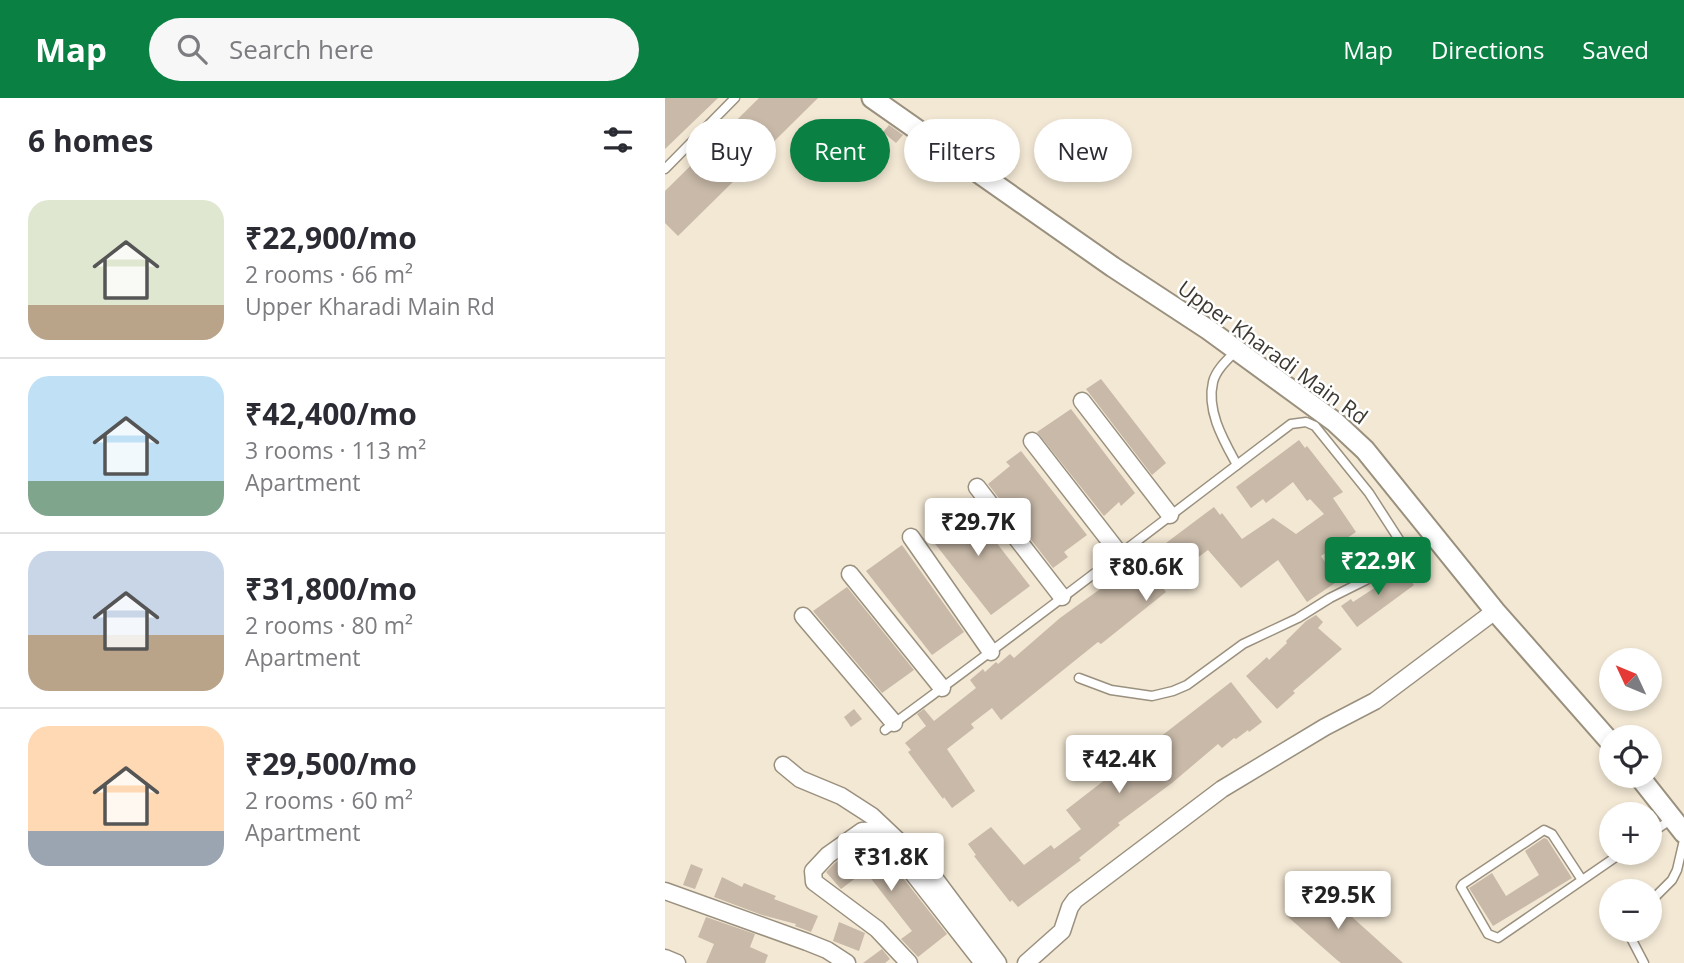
<!DOCTYPE html>
<html lang="en">
<head>
<meta charset="utf-8">
<style>
  :root { --surface:#fff; --page:#f7f7f7; --text:#2b2b33; --muted:#7c7c81; --line:#e1e1e2; --accent:#0b8043 }
  body { margin:0; font-family:"Open Sans",sans-serif; background:var(--page); color:var(--text); height:100vh; display:flex; flex-direction:column; font-size:26px; white-space:nowrap }
  * { box-sizing:border-box; margin:0 }
  p { font-size:23px; color:var(--muted) }
  .icon { flex:none; width:38px; height:38px; fill:none; stroke:currentColor; stroke-width:2; stroke-linecap:round; stroke-linejoin:round }
  .map { position:relative; flex:1; overflow:hidden }
  .details { display:flex; flex-direction:column; background:var(--surface); width:665px }
  .details>* { flex:none }
  .guide { position:absolute; left:21px; top:21px; width:665px; height:63px; display:flex; gap:14px }
  .needle { width:46px; rotate:314deg }
  .controls { position:absolute; left:934px; top:550px; display:grid; gap:14px }
  .controls a { display:grid; place-items:center; width:63px; height:63px; border-radius:50%; background:var(--surface); box-shadow:0 4px 10px #0003; font-size:35px }
  .price { position:absolute; translate:-50% -60px; padding:0 16px; border-radius:7px; background:#fff; color:#222; font-size:23px; line-height:46px; filter:drop-shadow(0 2px 4px #0008) }
  .price::after { content:''; position:absolute; left:50%; top:42px; width:21px; height:16px; margin-left:-10px; background:inherit; clip-path:polygon(0 0,100% 0,50% 100%) }
  .price.selected { background:var(--accent); color:#fff }
  ul { padding:0; list-style:none }
  li { display:flex; align-items:center; gap:21px; height:175px; padding:0 28px }
  li+li { border-top:2px solid var(--line) }
  li span { display:grid; place-items:center; flex:none; width:196px; height:140px; border-radius:21px; color:#555 }
  li>.icon { margin-inline-start:auto }
  span .icon { width:84px; height:84px; fill:#fffc; stroke-width:1 }
  li b { font-size:30px }
  h2 { display:flex; justify-content:space-between; align-items:center; height:84px; padding:0 28px; font-size:30px }
  .pill { padding:0 24px; border-radius:32px; background:var(--surface); box-shadow:0 4px 10px #0003; font-size:24px; line-height:63px }
  .pill.selected { background:var(--accent); color:#fff }
  header { display:flex; align-items:center; gap:42px; box-sizing:border-box; height:98px; padding:0 35px; background:var(--accent); color:#fff }
  header strong { font-size:33px }
  nav { display:flex; gap:38px; margin-inline-start:auto; font-size:24px }
  .search { width:490px; height:63px; background:var(--page); display:flex; align-items:center; gap:18px; box-sizing:border-box; padding:0 24px; border-radius:38px; color:var(--muted); font-size:26px }
  main { display:flex; flex:1; min-height:0 }
  .map>svg:first-child { display:block }
  .building { fill:#c8b9a8 }
  .lines { fill:none; stroke-linecap:round; stroke-linejoin:round }
  .service-casing { stroke:#9a907e; stroke-width:11 }
  .minor-casing { stroke:#9a907e; stroke-width:19 }
  .tertiary-casing { stroke:#9a907e; stroke-width:23 }
  .service { stroke:#fff; stroke-width:8 }
  .minor { stroke:#fff; stroke-width:16 }
  .tertiary { stroke:#fff; stroke-width:19 }
  .labels { text-anchor:middle; dominant-baseline:central; stroke-width:5; stroke-linejoin:round; paint-order:stroke }
  .street-label { font-size:21px; fill:#3d3831; stroke:#fff }
</style>
</head>
<body>
<header>
<strong>Map</strong>
<div class="search"><svg class="icon" aria-label="search" viewBox="0 0 24 24"><circle cx="10" cy="10" r="6"/><path d="M15 15l6 6"/></svg>Search here</div>
<nav><a>Map</a><a>Directions</a><a>Saved</a></nav>
</header>
<main>
<section class="details">
<h2>6 homes<svg class="icon" aria-label="filters" viewBox="0 0 24 24"><path d="M4 7h16M4 17h16"/><circle cx="9" cy="7" r="2"/><circle cx="15" cy="17" r="2"/></svg></h2>
<ul>
<li><span style="background:linear-gradient(#dfe7d0 75%,#b9a48a 0)"><svg class="icon" aria-label="home" viewBox="0 0 24 24"><path d="M3 11l9-7 9 7M6 9v11h12V9"/></svg></span><div><b>₹22,900/mo</b><p>2 rooms · 66 m²</p><p>Upper Kharadi Main Rd</p></div></li>
<li><span style="background:linear-gradient(#bfe0f5 75%,#7fa58c 0)"><svg class="icon" aria-label="home" viewBox="0 0 24 24"><path d="M3 11l9-7 9 7M6 9v11h12V9"/></svg></span><div><b>₹42,400/mo</b><p>3 rooms · 113 m²</p><p>Apartment</p></div></li>
<li><span style="background:linear-gradient(#c9d6e8 60%,#b9a48a 0)"><svg class="icon" aria-label="home" viewBox="0 0 24 24"><path d="M3 11l9-7 9 7M6 9v11h12V9"/></svg></span><div><b>₹31,800/mo</b><p>2 rooms · 80 m²</p><p>Apartment</p></div></li>
<li><span style="background:linear-gradient(#ffd9b3 75%,#9aa5b1 0)"><svg class="icon" aria-label="home" viewBox="0 0 24 24"><path d="M3 11l9-7 9 7M6 9v11h12V9"/></svg></span><div><b>₹29,500/mo</b><p>2 rooms · 60 m²</p><p>Apartment</p></div></li>
</ul>
</section>
<div class="map">
<svg width="1019" height="865" viewBox="0 0 1019 865">
  <rect width="100%" height="100%" fill="#f3e8d4"/>
  <g class="building">
    <path d="M 0,0 L 53,0 L 0,51 Z"/>
    <path d="M 94,0 L 153,0 L 13,138 L 0,125 L 0,93 Z"/>
    <path d="M 224,27 L 238,37 L 231,45 L 218,34 Z"/>
    <path d="M 436,281 L 501,365 L 487,377 L 421,291 Z"/>
    <path d="M 406,311 L 470,395 L 456,408 L 454,404 L 439,418 L 372,334 Z"/>
    <path d="M 634,342 L 640,350 L 642,348 L 678,394 L 668,400 L 691,434 L 656,458 L 673,483 L 642,504 L 613,462 L 576,490 L 543,452 L 516,472 L 513,468 L 493,483 L 501,494 L 436,546 L 433,544 L 336,622 L 327,610 L 306,626 L 309,630 L 282,651 L 310,693 L 287,710 L 279,699 L 278,701 L 243,654 L 246,652 L 240,645 L 261,628 L 252,616 L 259,611 L 269,623 L 311,590 L 305,582 L 318,571 L 320,574 L 331,564 L 333,566 L 345,556 L 349,560 L 395,520 L 449,481 L 447,479 L 473,458 L 477,463 L 549,409 L 555,417 L 557,415 L 577,441 L 608,420 L 631,436 L 659,416 L 645,401 L 642,403 L 628,384 L 601,405 L 598,401 L 586,410 L 571,389 Z"/>
    <path d="M 356,353 L 422,437 L 399,454 L 403,459 L 388,470 L 323,386 L 345,368 L 341,364 Z"/>
    <path d="M 300,404 L 365,488 L 326,517 L 260,433 Z"/>
    <path d="M 237,447 L 299,534 L 267,557 L 201,473 Z"/>
    <path d="M 734,467 L 749,487 L 692,529 L 676,508 L 686,501 L 688,504 L 711,489 L 727,477 L 724,473 Z"/>
    <path d="M 182,489 L 249,572 L 217,595 L 148,513 Z"/>
    <path d="M 651,517 L 658,524 L 653,530 L 677,551 L 628,593 L 630,595 L 612,611 L 581,578 L 602,559 L 604,562 L 622,545 L 621,543 L 641,523 Z"/>
    <path d="M 566,584 L 597,624 L 584,634 L 583,632 L 571,641 L 569,640 L 557,650 L 553,646 L 507,685 L 453,725 L 455,727 L 414,760 L 416,762 L 353,809 L 347,802 L 345,804 L 309,758 L 311,757 L 303,746 L 326,729 L 359,767 L 386,747 L 389,751 L 416,731 L 401,712 Z"/>
    <path d="M 189,611 L 197,621 L 186,629 L 179,619 Z"/>
    <path d="M 879,740 L 882,741 L 907,780 L 828,828 L 804,790 L 827,775 L 841,798 L 874,777 L 860,753 Z"/>
    <path d="M 201,743 L 209,743 L 282,836 L 253,859 L 236,841 L 247,833 L 200,773 L 176,791 L 161,774 L 170,765 Z"/>
    <path d="M 26,766 L 38,771 L 30,791 L 18,787 Z"/>
    <path d="M 57,779 L 77,789 L 79,785 L 111,798 L 109,801 L 153,818 L 146,834 L 130,828 L 131,826 L 97,817 L 49,799 Z"/>
    <path d="M 648,788 L 676,809 L 738,865 L 676,865 L 672,862 L 622,818 Z"/>
    <path d="M 41,819 L 90,836 L 85,849 L 103,857 L 100,865 L 41,865 L 49,846 L 33,839 Z"/>
    <path d="M 174,824 L 200,835 L 194,853 L 168,843 Z"/>
    <path d="M 217,851 L 225,861 L 220,865 L 198,865 Z"/>
  </g>
  <g class="lines">
    <g class="service-casing">
      <g id="service">
        <path d="M 0,71 L 70,0"/>
        <path d="M 570,254 C 562,262 551,272 548,284 C 541,313 559,343 572,367"/>
        <path d="M 220,632 C 357,532 491,428 626,326 L 641,324 L 650,328 L 704,395 L 744,457 L 727,463 L 701,482 L 665,500 L 633,520 L 578,546 L 522,587 L 508,593 L 487,598 L 446,592 L 414,580"/>
        <path d="M 985,736 L 1008,720"/>
        <path d="M 917,782 L 887,736 L 879,732 L 798,786 L 796,789 L 823,836 L 833,840 L 958,754"/>
        <path d="M 985,804 L 1007,782 L 1012,772 L 1019,742"/>
        <path d="M 967,831 L 967,842 L 979,865"/>
      </g>
    </g>
    <g class="minor-casing">
      <g id="minor">
        <path d="M 417,303 L 505,417"/>
        <path d="M 367,343 L 454,455"/>
        <path d="M 312,389 L 397,499"/>
        <path d="M 246,439 L 326,554"/>
        <path d="M 185,476 L 277,590"/>
        <path d="M 138,518 L 229,625"/>
        <path d="M 118,667 L 135,681 L 176,698 L 207,718 L 262,770 L 333,865"/>
        <path d="M 0,793 L 142,844 L 162,852 L 182,865"/>
        <path d="M 0,860 L 12,865"/>
        <path d="M 244,865 L 212,831 L 149,784 L 148,773 L 163,757 L 197,733 L 214,732 L 318,865"/>
        <path d="M 361,865 L 397,833 L 405,809 L 410,802 L 557,691 L 660,629 L 710,603 L 830,513"/>
      </g>
    </g>
    <g class="tertiary-casing">
      <g id="tertiary">
        <path d="M 207,0 L 448,169 L 544,232 L 670,324 L 700,352 L 830,513 L 947,646"/>
        <path d="M 973,677 L 1019,735"/>
      </g>
    </g>
    <use href="#service" class="service"/>
    <use href="#minor" class="minor"/>
    <use href="#tertiary" class="tertiary"/>
  </g>
  <g class="labels">
    <g class="street-label">
      <text transform="translate(608 254) rotate(36)">Upper Kharadi Main Rd</text>
    </g>
  </g>
</svg>
<div class="controls">
<a><svg class="needle" viewBox="-14 -14 28 28"><path d="M0-13l5 13h-10z" fill="#e53935"/><path d="M0 13l5-13h-10z" fill="#7c7c81"/></svg></a>
<a><svg class="icon" aria-label="locate" viewBox="0 0 24 24"><circle cx="12" cy="12" r="6"/><path d="M12 2v4M12 18v4M2 12h4M18 12h4"/></svg></a>
<a>+</a>
<a>−</a>
</div>
<b class="price" style="left:313px;top:460px">₹29.7K</b>
<b class="price selected" style="left:713px;top:499px">₹22.9K</b>
<b class="price" style="left:481px;top:505px">₹80.6K</b>
<b class="price" style="left:454px;top:697px">₹42.4K</b>
<b class="price" style="left:226px;top:795px">₹31.8K</b>
<b class="price" style="left:673px;top:833px">₹29.5K</b>
<div class="guide">
<a class="pill">Buy</a>
<a class="pill selected">Rent</a>
<a class="pill">Filters</a>
<a class="pill">New</a>
</div>
</div>
</main>
</body>
</html>
